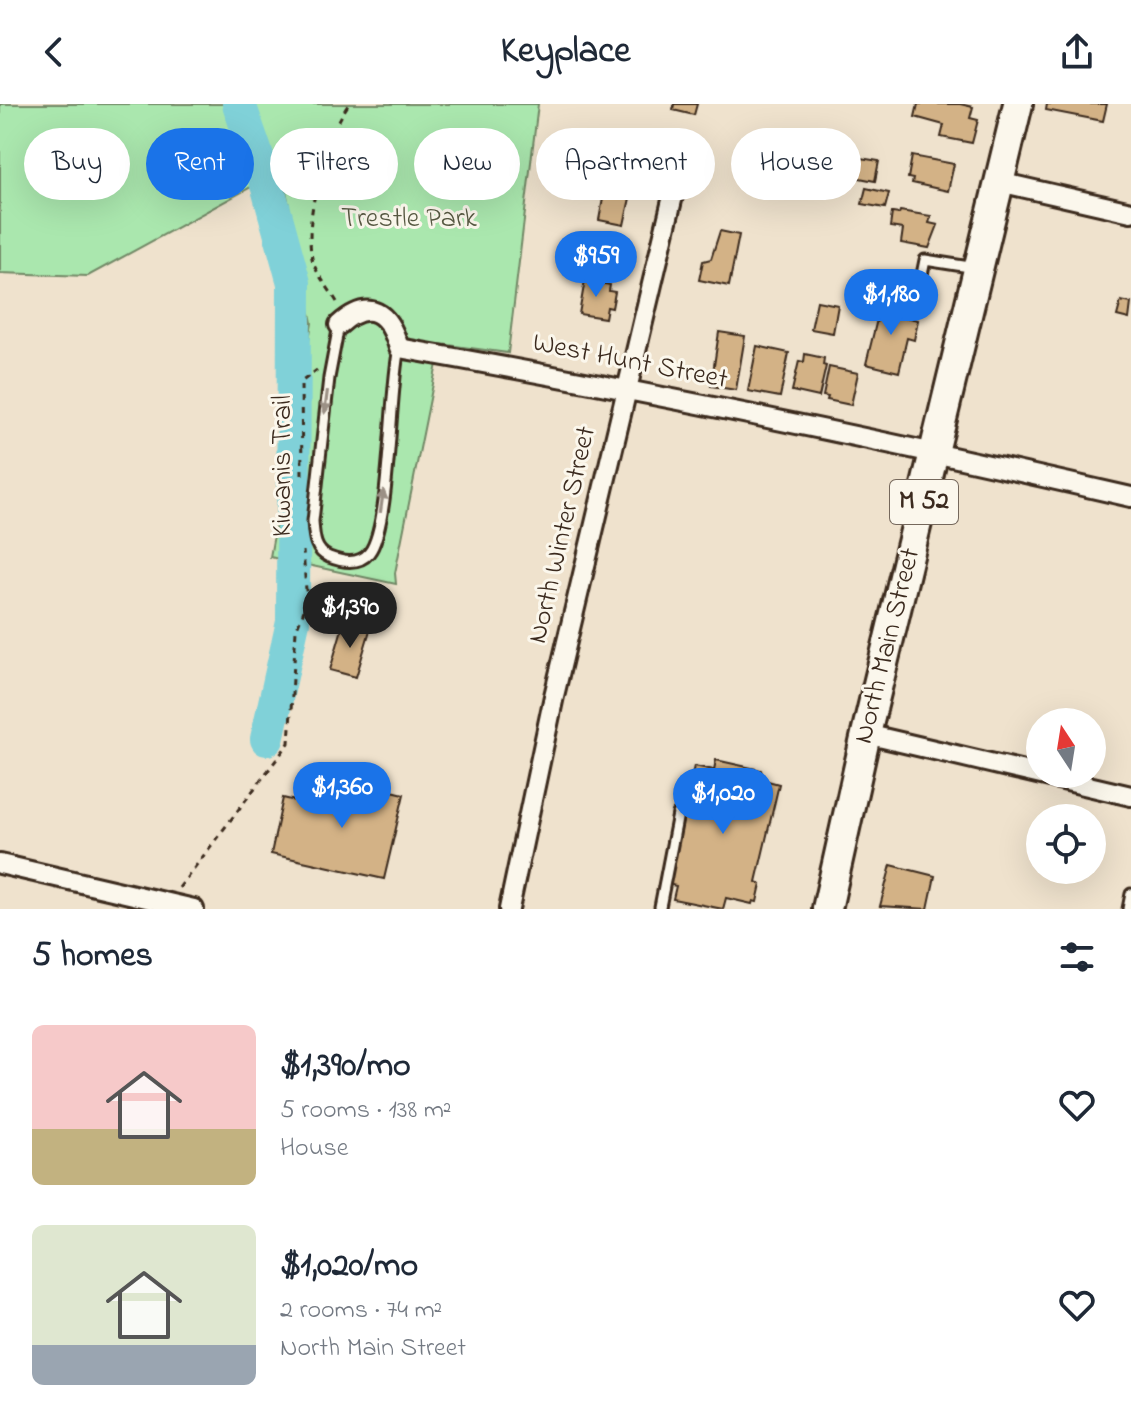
<!DOCTYPE html>
<html lang="en">
<head>
<meta charset="utf-8">
<style>
  :root { --surface:#fff; --page:#f6f6f7; --text:#1f2937; --muted:#747a83; --accent:#1a73e8 }
  body { margin:0; font-family:"Indie Flower",sans-serif; background:var(--page); color:var(--text); height:100vh; display:flex; flex-direction:column; font-size:30px; white-space:nowrap }
  * { box-sizing:border-box; margin:0 }
  p { font-size:26px; color:var(--muted) }
  .icon { flex:none; width:44px; height:44px; fill:none; stroke:currentColor; stroke-width:2; stroke-linecap:round; stroke-linejoin:round }
  .map { position:relative; height:805px; overflow:hidden }
  .sheet { display:flex; flex-direction:column; background:var(--surface); flex:1 }
  .sheet>* { flex:none }
  .hud { position:absolute; left:24px; top:24px; width:1084px; height:72px; display:flex; gap:16px }
  .needle { width:52px; rotate:348deg }
  .fabs { position:absolute; left:1026px; top:604px; display:grid; gap:16px }
  .fabs a { display:grid; place-items:center; width:80px; height:80px; border-radius:50%; background:var(--surface); box-shadow:0 8px 32px #0002; font-size:40px }
  .price { position:absolute; translate:-50% -68px; padding:0 18px; border-radius:28px; background:var(--accent); color:#fff; font-size:26px; line-height:52px; filter:drop-shadow(0 2px 4px #0008) }
  .price::after { content:''; position:absolute; left:50%; top:48px; width:24px; height:18px; margin-left:-12px; background:inherit; clip-path:polygon(0 0,100% 0,50% 100%) }
  .price.current { background:#222; color:#fff }
  ul { padding:0; list-style:none }
  li { display:flex; align-items:center; gap:24px; height:200px; padding:0 32px }
  li span { display:grid; place-items:center; flex:none; width:224px; height:160px; border-radius:12px; color:#555 }
  li>.icon { margin-inline-start:auto }
  span .icon { width:96px; height:96px; fill:#fffc; stroke-width:1 }
  li b { font-size:34px }
  h2 { display:flex; justify-content:space-between; align-items:center; height:96px; padding:0 32px; font-size:34px }
  .chip { padding:0 28px; border-radius:36px; background:var(--surface); box-shadow:0 8px 32px #0002; font-size:28px; line-height:72px }
  .chip.current { background:var(--accent); color:#fff }
  header { display:flex; justify-content:space-between; align-items:center; height:104px; padding:0 32px; background:var(--surface); font-size:36px; font-weight:800 }
  .map>svg:first-child { display:block }
  .green { fill:#aae7ae; stroke:#728866; stroke-width:2 }
  .lines { fill:none; stroke-linecap:round; stroke-linejoin:round }
  .river { stroke:#80d1d8; stroke-width:34 }
  .building { fill:#d3b286; stroke:#3b2a1e; stroke-width:2 }
  .service-casing { stroke:#3b2a1e; stroke-width:15 }
  .minor-casing { stroke:#3b2a1e; stroke-width:24 }
  .primary-casing { stroke:#3b2a1e; stroke-width:34 }
  .path { stroke:#3b2a1e; stroke-width:3; stroke-dasharray:6 6; stroke-linecap:butt }
  .service { stroke:#fbf7ec; stroke-width:9 }
  .minor { stroke:#fbf7ec; stroke-width:18 }
  .primary { stroke:#fbf7ec; stroke-width:28 }
  .oneway { fill:#9b9085 }
  .labels { text-anchor:middle; dominant-baseline:central; stroke-width:6; stroke-linejoin:round; paint-order:stroke }
  .shield { fill:#fbf7ec; stroke:#75685c; stroke-width:2 }
  .shield-label { font-size:26px; font-weight:bold; fill:#3b2a1e }
  .park-label { font-size:28px; fill:#575942; stroke:#fbf7ec }
  .street-label { font-size:28px; fill:#3b2a1e; stroke:#fbf7ec }
</style>
</head>
<body>
<header><svg class="icon" aria-label="back" viewBox="0 0 24 24"><path d="M15 5l-7 7 7 7"/></svg>Keyplace<svg class="icon" aria-label="share" viewBox="0 0 24 24"><path d="M12 15V3M7 8l5-5 5 5M5 13v7h14v-7"/></svg></header>
<div class="map">
<svg width="1131" height="805" viewBox="0 0 1131 805">
  <rect width="100%" height="100%" fill="#efe2cd"/>
  <filter id="ink" filterUnits="userSpaceOnUse"><feTurbulence type="fractalNoise" baseFrequency=".0125" numOctaves="2"/><feDisplacementMap in="SourceGraphic" scale="16" xChannelSelector="R" yChannelSelector="G"/><feConvolveMatrix kernelMatrix="1 2 1 2 8 2 1 2 1" color-interpolation-filters="sRGB"/></filter>
  <g filter="url(#ink)">
    <path class="green" d="M 0,0 L 538,0 L 508,249 L 441,240 L 395,469 L 396,480 L 270,453 L 312,219 L 282,66 L 88,172 L 0,169 Z"/>
    <g class="lines">
      <path class="river" d="M 239,0 L 268,84 L 294,179 L 293,518 L 267,635"/>
    </g>
    <g class="building">
      <path d="M 674,0 L 697,0 L 694,11 L 673,6 Z"/>
      <path d="M 918,0 L 960,0 L 973,3 L 970,14 L 978,16 L 972,39 L 941,33 L 944,21 L 915,13 Z"/>
      <path d="M 1047,0 L 1107,0 L 1103,17 L 1046,6 Z"/>
      <path d="M 842,51 L 879,57 L 875,77 L 839,70 Z"/>
      <path d="M 912,52 L 954,60 L 948,87 L 912,79 L 913,75 L 908,74 Z"/>
      <path d="M 866,84 L 889,89 L 885,104 L 862,100 Z"/>
      <path d="M 604,89 L 630,94 L 624,121 L 599,116 Z"/>
      <path d="M 900,107 L 931,112 L 929,119 L 938,121 L 929,144 L 901,139 L 903,125 L 890,123 L 892,109 L 899,110 Z"/>
      <path d="M 720,127 L 739,131 L 729,182 L 699,176 L 703,157 L 711,155 Z"/>
      <path d="M 573,141 L 609,148 L 604,175 L 568,168 Z"/>
      <path d="M 585,176 L 610,181 L 609,187 L 615,188 L 612,204 L 607,203 L 605,214 L 579,210 Z"/>
      <path d="M 861,184 L 876,187 L 872,210 L 856,207 Z"/>
      <path d="M 882,195 L 902,200 L 899,212 L 918,216 L 914,236 L 907,234 L 899,268 L 866,260 Z"/>
      <path d="M 817,197 L 838,201 L 833,229 L 811,225 Z"/>
      <path d="M 1121,197 L 1131,199 L 1129,215 L 1117,212 Z"/>
      <path d="M 719,228 L 745,232 L 736,286 L 711,282 Z"/>
      <path d="M 757,242 L 789,249 L 780,293 L 748,287 Z"/>
      <path d="M 805,250 L 824,254 L 823,261 L 826,262 L 819,293 L 792,287 L 799,257 L 804,258 Z"/>
      <path d="M 829,263 L 858,269 L 851,301 L 827,296 L 828,293 L 823,292 Z"/>
      <path d="M 344,518 L 370,526 L 356,573 L 330,566 Z"/>
      <path d="M 716,656 L 761,666 L 764,676 L 779,680 L 756,778 L 761,780 L 757,798 L 753,797 L 752,800 L 726,794 L 723,805 L 673,795 L 676,782 L 667,780 L 694,662 L 714,666 Z"/>
      <path d="M 367,673 L 382,677 L 380,684 L 404,690 L 384,775 L 271,750 L 283,694 L 338,707 L 345,677 L 365,682 Z"/>
      <path d="M 891,761 L 935,772 L 928,805 L 880,802 Z"/>
    </g>
    <g class="lines">
      <g class="service-casing">
        <g id="service">
          <path d="M 916,200 L 925,156 L 976,164"/>
          <path d="M 339,221 L 329,274 L 313,417 C 314,431 314,447 329,453 C 342,458 359,461 369,449 C 391,422 389,288 399,244"/>
          <path d="M 660,803 L 678,710"/>
          <path d="M 1128,805 L 1131,790"/>
        </g>
      </g>
      <g class="minor-casing">
        <g id="minor">
          <path d="M 999,78 L 1131,108"/>
          <path d="M 339,221 C 370,193 389,209 399,244 C 645,287 888,337 1131,393"/>
          <path d="M 866,630 L 1131,692"/>
          <path d="M 0,760 L 194,805"/>
          <path d="M 509,805 L 554,592 L 678,71"/>
        </g>
      </g>
      <g class="primary-casing">
        <path id="primary" d="M 827,805 L 866,630 L 1018,0"/>
      </g>
      <g class="path">
        <path d="M 337,198 C 330,186 319,173 314,161 C 300,124 326,30 349,0"/>
        <path d="M 302,371 L 301,278 L 317,266"/>
        <path d="M 179,784 L 289,639 L 296,526 L 307,499 L 303,447"/>
      </g>
      <use href="#service" class="service"/>
      <use href="#minor" class="minor"/>
      <use href="#primary" class="primary"/>
    </g>
    <defs><path id="oneway-solid" d="M-6-.8H1V-3.2L6.5 0L1 3.2V.8H-6Z" transform="scale(2)"/></defs>
    <g class="oneway">
      <use href="#oneway-solid" transform="translate(326 298) rotate(97)"/>
      <use href="#oneway-solid" transform="translate(382 397) rotate(-82)"/>
    </g>
  </g>
  <g class="labels">
    <rect class="shield" x="890" y="376" width="68" height="44" rx="6"/>
    <g class="shield-label">
      <text x="924" y="398">M 52</text>
    </g>
    <g class="park-label">
      <text x="409" y="115">Trestle Park</text>
    </g>
    <g class="street-label">
      <text transform="translate(630 258) rotate(11)">West Hunt Street</text>
      <text transform="translate(283 362) rotate(-90)">Kiwanis Trail</text>
      <text transform="translate(563 431) rotate(-77)">North Winter Street</text>
      <text transform="translate(888 542) rotate(-76)">North Main Street</text>
    </g>
  </g>
</svg>
<div class="fabs">
<a><svg class="needle" viewBox="-14 -14 28 28"><path d="M0-13l5 13h-10z" fill="#e53935"/><path d="M0 13l5-13h-10z" fill="#747a83"/></svg></a>
<a><svg class="icon" aria-label="locate" viewBox="0 0 24 24"><circle cx="12" cy="12" r="6"/><path d="M12 2v4M12 18v4M2 12h4M18 12h4"/></svg></a>
</div>
<b class="price" style="left:596px;top:195px">$959</b>
<b class="price" style="left:891px;top:233px">$1,180</b>
<b class="price current" style="left:350px;top:546px">$1,390</b>
<b class="price" style="left:342px;top:726px">$1,360</b>
<b class="price" style="left:723px;top:732px">$1,020</b>
<div class="hud">
<a class="chip">Buy</a>
<a class="chip current">Rent</a>
<a class="chip">Filters</a>
<a class="chip">New</a>
<a class="chip">Apartment</a>
<a class="chip">House</a>
</div>
</div>
<section class="sheet">
<h2>5 homes<svg class="icon" aria-label="filters" viewBox="0 0 24 24"><path d="M4 7h16M4 17h16"/><circle cx="9" cy="7" r="2"/><circle cx="15" cy="17" r="2"/></svg></h2>
<ul>
<li><span style="background:linear-gradient(#f6c9c9 65%,#c2b280 0)"><svg class="icon" aria-label="home" viewBox="0 0 24 24"><path d="M3 11l9-7 9 7M6 9v11h12V9"/></svg></span><div><b>$1,390/mo</b><p>5 rooms · 138 m²</p><p>House</p></div><svg class="icon" aria-label="heart" viewBox="0 0 24 24"><path d="M12 20l-8-8c-3-5 5-10 8-4 3-6 11-1 8 4z"/></svg></li>
<li><span style="background:linear-gradient(#dfe7d0 75%,#9aa5b1 0)"><svg class="icon" aria-label="home" viewBox="0 0 24 24"><path d="M3 11l9-7 9 7M6 9v11h12V9"/></svg></span><div><b>$1,020/mo</b><p>2 rooms · 74 m²</p><p>North Main Street</p></div><svg class="icon" aria-label="heart" viewBox="0 0 24 24"><path d="M12 20l-8-8c-3-5 5-10 8-4 3-6 11-1 8 4z"/></svg></li>
</ul>
</section>
</body>
</html>
